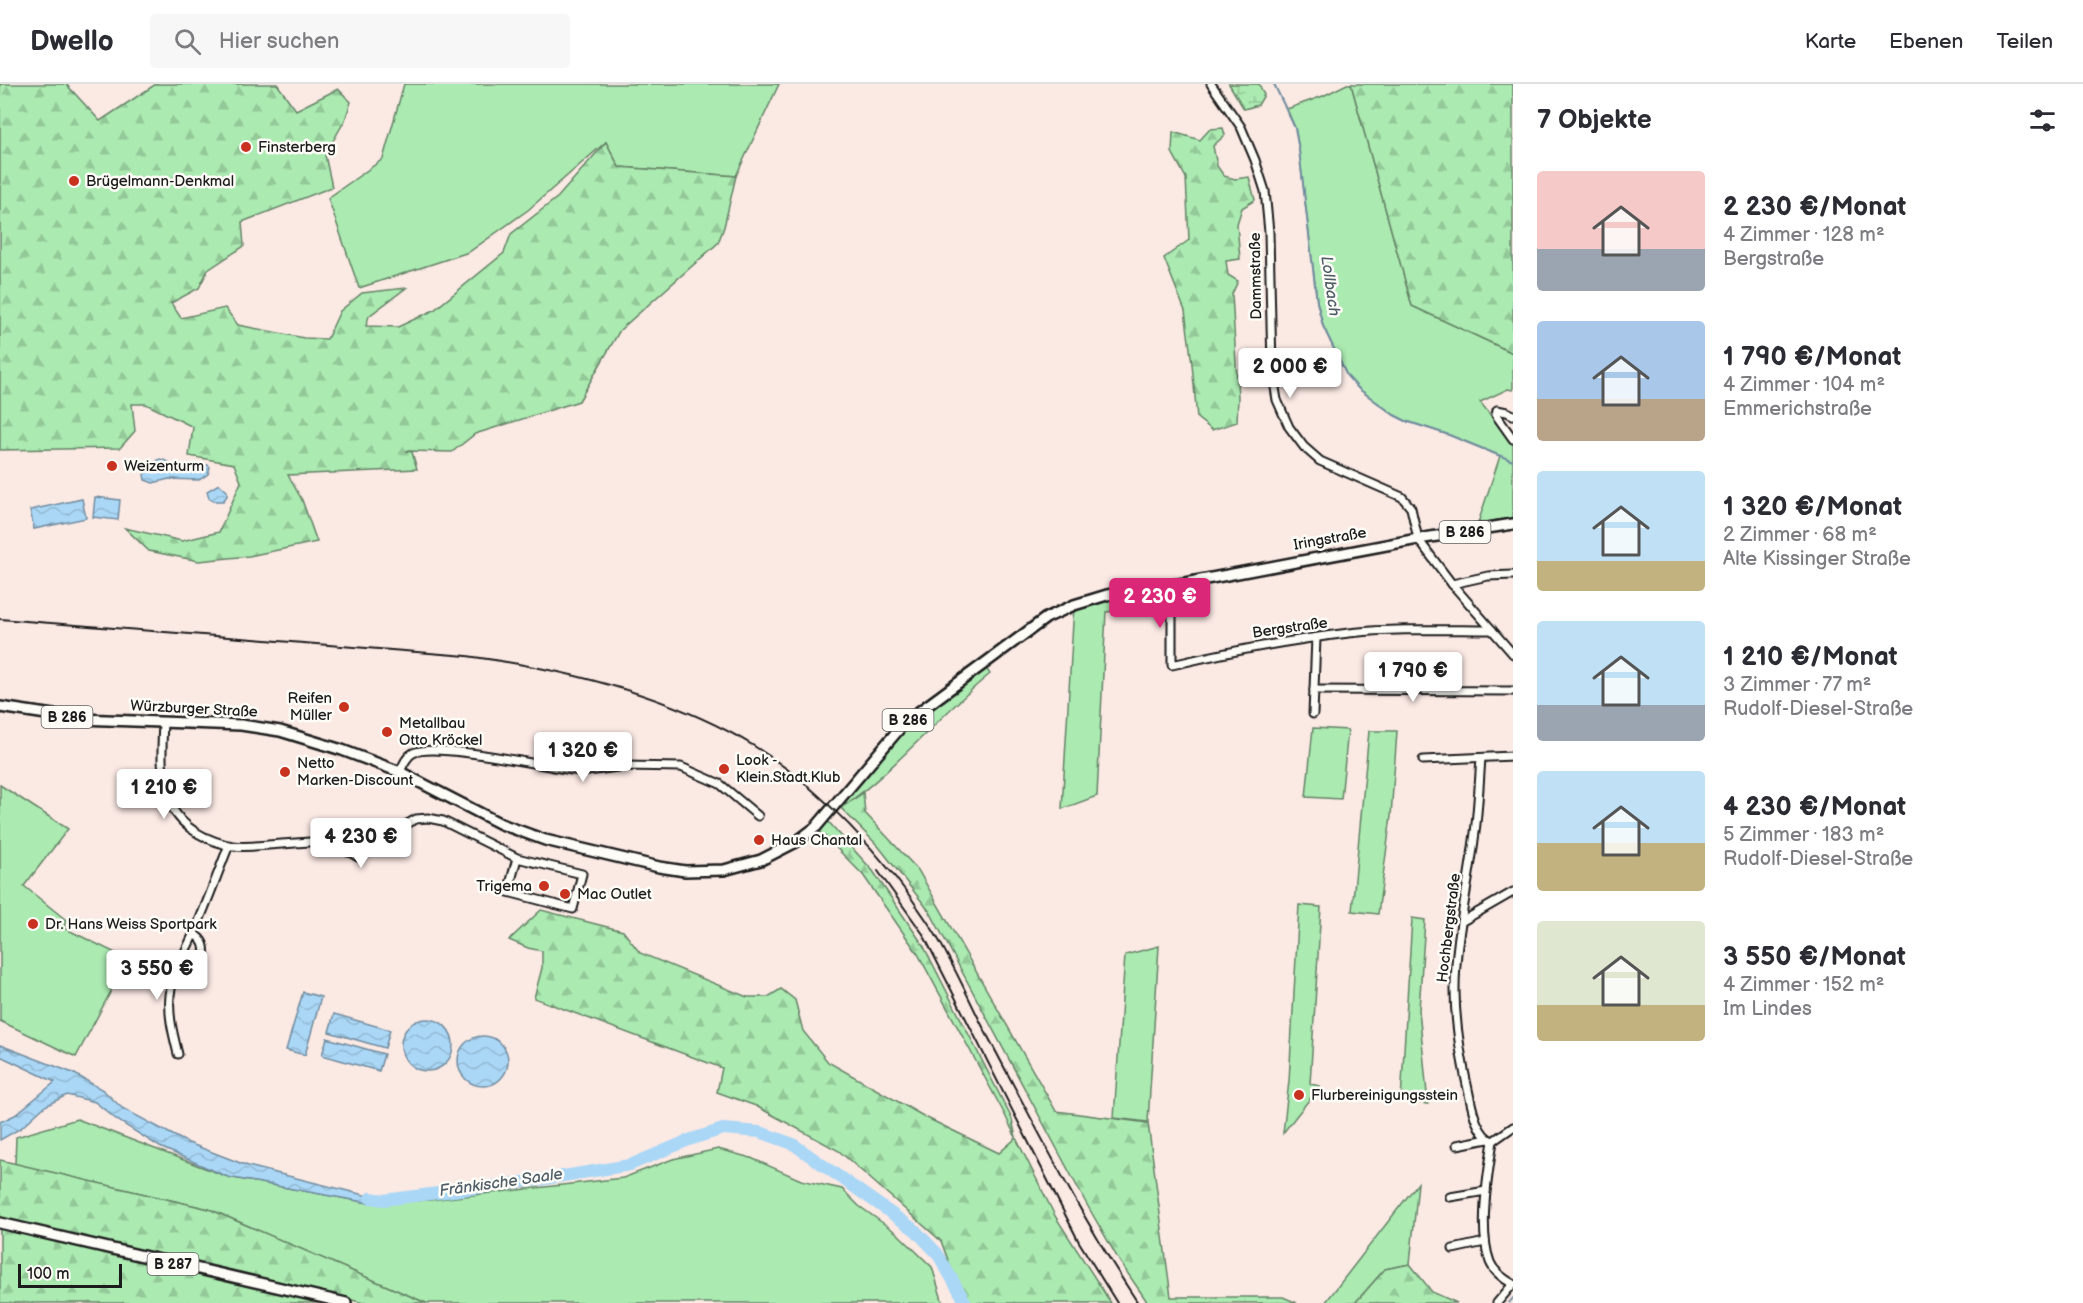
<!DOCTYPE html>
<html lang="de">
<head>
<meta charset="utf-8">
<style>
  :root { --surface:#fff; --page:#f7f7f7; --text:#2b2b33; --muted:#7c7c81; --line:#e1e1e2; --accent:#db2777 }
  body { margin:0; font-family:"Balsamiq Sans",sans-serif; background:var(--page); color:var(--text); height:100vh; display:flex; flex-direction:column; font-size:22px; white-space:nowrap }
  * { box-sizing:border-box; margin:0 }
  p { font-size:20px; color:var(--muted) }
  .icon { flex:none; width:33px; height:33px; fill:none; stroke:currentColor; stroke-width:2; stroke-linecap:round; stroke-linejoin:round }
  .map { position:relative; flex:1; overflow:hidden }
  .sheet { display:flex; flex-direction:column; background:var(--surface); width:570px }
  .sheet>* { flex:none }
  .scale { position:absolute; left:18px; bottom:15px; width:104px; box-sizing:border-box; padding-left:6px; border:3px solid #1c1c1c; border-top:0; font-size:16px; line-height:21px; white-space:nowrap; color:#1c1c1c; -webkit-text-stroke:4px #fdfcf7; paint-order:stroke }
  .price { position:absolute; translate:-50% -51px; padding:0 14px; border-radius:6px; background:#fff; color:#222; font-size:20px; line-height:39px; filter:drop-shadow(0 2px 3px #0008) }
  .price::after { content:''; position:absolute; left:50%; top:36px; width:18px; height:14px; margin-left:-9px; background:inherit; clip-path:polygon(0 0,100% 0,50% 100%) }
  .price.active { background:var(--accent); color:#fff }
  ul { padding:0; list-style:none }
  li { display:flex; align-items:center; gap:18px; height:150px; padding:0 24px }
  li span { display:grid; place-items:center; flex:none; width:168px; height:120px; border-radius:6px; color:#555 }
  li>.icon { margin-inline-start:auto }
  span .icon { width:72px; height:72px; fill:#fffc; stroke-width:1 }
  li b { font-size:26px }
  h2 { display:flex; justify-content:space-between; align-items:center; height:72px; padding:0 24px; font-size:26px }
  header { display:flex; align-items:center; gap:36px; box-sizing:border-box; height:84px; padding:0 30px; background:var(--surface); border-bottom:2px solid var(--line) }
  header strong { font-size:28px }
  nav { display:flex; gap:33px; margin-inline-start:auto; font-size:21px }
  .search { width:420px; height:54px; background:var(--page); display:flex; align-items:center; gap:15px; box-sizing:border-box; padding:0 21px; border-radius:6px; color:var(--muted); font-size:22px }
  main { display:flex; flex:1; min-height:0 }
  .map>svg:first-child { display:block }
  .grass { fill:#abeab1; stroke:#648366; stroke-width:1.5 }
  .forest { fill:url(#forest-firs); stroke:#648366; stroke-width:1.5 }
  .wetland { fill:url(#wetland-marsh); stroke:#648366; stroke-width:1.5 }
  .water { fill:url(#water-waves); stroke:#718c9f; stroke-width:1.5 }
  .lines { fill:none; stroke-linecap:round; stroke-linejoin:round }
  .stream { stroke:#718c9f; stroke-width:2 }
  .river { stroke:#aad7f6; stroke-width:12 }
  .minor-casing { stroke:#1c1c1c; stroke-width:11 }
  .major-casing { stroke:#1c1c1c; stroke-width:14 }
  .minor { stroke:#fdfcf7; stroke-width:7 }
  .major { stroke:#fdfcf7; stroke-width:9 }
  .rail { stroke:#1c1c1c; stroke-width:2 }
  .poi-dot { fill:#c8321e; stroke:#fdfcf7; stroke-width:2 }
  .labels { text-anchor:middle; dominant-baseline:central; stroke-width:5; stroke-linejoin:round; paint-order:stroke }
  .shield { fill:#fdfcf7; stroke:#605f5e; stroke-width:1.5 }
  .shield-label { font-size:14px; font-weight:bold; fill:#1c1c1c }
  .poi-label { font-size:15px; fill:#1c1c1c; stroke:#fdfcf7; text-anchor:start }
  .street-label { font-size:15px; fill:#1c1c1c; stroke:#fdfcf7 }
  .water-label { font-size:16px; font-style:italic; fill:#4e5d68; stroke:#fdfcf7 }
</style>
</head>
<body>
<header>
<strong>Dwello</strong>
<div class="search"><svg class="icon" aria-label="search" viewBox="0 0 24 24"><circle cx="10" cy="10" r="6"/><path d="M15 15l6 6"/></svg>Hier suchen</div>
<nav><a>Karte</a><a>Ebenen</a><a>Teilen</a></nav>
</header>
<main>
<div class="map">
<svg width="1513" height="1219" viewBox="0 0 1513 1219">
  <defs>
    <pattern id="forest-firs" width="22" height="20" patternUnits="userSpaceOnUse" patternTransform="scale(1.5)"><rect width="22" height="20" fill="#abeab1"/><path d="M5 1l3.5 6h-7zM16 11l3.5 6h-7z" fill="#93c898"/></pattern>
    <pattern id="wetland-marsh" width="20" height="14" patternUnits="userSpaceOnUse" patternTransform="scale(1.5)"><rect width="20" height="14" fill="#abeab1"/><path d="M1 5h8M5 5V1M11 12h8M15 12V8" fill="none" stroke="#93c898"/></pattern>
    <pattern id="water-waves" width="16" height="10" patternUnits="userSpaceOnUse" patternTransform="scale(1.5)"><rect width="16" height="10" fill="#aad7f6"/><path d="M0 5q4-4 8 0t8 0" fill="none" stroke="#92b8d2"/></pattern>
  </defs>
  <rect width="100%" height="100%" fill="#fbe9e4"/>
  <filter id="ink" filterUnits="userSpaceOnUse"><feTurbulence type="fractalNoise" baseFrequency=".0167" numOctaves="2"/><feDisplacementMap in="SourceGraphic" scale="12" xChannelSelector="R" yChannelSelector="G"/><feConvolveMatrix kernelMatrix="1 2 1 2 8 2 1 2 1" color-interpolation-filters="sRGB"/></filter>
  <g filter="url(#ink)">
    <g class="grass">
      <path d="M 404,0 L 779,0 L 736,92 L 619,83 L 606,58 L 528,126 L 469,168 L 359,204 L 328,114 L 383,75 Z"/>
      <path d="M 1347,0 L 1351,0 L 1412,222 L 1513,269 L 1513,306 L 1508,305 L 1480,318 L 1513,359 L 1513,434 L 1478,439 L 1500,372 L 1449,351 L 1406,337 L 1394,331 L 1359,305 L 1347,292 L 1323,242 L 1317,218 L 1299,66 L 1295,44 L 1287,25 L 1323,12 Z"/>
      <path d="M 1172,501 L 1173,520 L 1106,528 L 1097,712 L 1062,725 L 1074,521 Z"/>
      <path d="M 983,580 L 990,590 C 938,632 896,686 841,724 L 847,709 L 905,638 Z"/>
      <path d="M 1313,644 L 1348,646 L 1341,715 L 1306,713 Z"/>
      <path d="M 1369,647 L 1397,647 L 1391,732 L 1378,830 L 1352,827 Z"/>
      <path d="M 0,701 L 68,745 L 24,802 L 66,836 L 64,844 L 128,875 L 76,973 L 0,937 Z"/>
      <path d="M 1299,821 L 1321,823 L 1310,1000 L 1320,1002 L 1283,1049 L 1289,997 Z"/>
      <path d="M 1412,834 L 1425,836 L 1419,926 L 1428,1020 L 1401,1016 Z"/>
      <path d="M 1159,862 L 1148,1038 L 1114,1034 L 1125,871 Z"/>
      <path d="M 77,1035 L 228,1093 L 369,1119 L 430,1116 L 623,1094 L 673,1075 L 718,1065 L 751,1074 L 801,1096 L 842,1105 L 859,1122 L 897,1149 L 932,1183 L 943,1219 L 426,1219 L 209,1125 L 15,1080 L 16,1053 Z"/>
      <path d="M 1418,1099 L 1410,1180 L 1385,1185 L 1355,1219 L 1325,1219 Z"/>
    </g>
    <g class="forest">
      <path d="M 0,0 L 66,0 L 100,37 L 156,0 L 277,0 L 296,26 L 338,5 L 351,18 L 345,36 L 325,71 L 332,103 L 242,138 L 244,162 L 208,186 L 199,204 L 171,219 L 181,234 L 225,224 L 238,241 L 304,254 L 327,255 L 340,227 L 362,209 L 406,204 L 369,232 L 366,242 L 398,243 L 434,226 L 504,169 L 511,150 L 558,113 L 606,58 L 619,83 L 736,92 L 724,143 L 718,159 L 620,246 L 579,317 L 475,350 L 452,368 L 406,367 L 412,368 L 417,385 L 288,391 L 302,416 L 317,458 L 249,472 L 199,477 L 149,467 L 125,444 L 182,457 L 219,448 L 241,398 L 234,380 L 189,372 L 193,343 L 146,320 L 132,320 L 135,347 L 120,364 L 0,366 Z"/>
      <path d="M 1351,0 L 1513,0 L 1513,269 L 1412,222 Z"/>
      <path d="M 1223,44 L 1225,51 L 1213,62 L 1217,82 L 1224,92 L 1235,95 L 1249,93 L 1255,116 L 1242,124 L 1237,140 L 1240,175 L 1226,177 L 1228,191 L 1238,197 L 1232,210 L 1238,313 L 1237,338 L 1212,346 L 1197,334 L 1192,280 L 1185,227 L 1164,174 L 1189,156 L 1186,94 L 1172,68 L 1173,48 L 1200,56 L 1210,45 Z"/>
      <path d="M 863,709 L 865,729 L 918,786 L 1056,1027 L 1148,1039 L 1171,1213 L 1283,1213 L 1297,1219 L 1148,1219 L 1120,1178 L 1086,1119 L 930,828 L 879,763 L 841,724 Z"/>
      <path d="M 825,734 L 873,787 L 923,861 L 1012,1035 L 1016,1054 L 1055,1132 L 1111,1219 L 964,1219 L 941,1157 L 839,1067 L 756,1022 L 717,1008 L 722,984 L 534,914 L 542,884 L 542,867 L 528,864 L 509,856 L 541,826 L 623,847 L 640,869 L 747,913 L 768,913 L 781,905 L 795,916 L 803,947 L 828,978 L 925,1033 L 999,1069 L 1016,1054 L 1004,1029 L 918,870 L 863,791 L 816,743 Z"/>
      <path d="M 0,1076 L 209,1125 L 426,1219 L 363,1219 L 316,1206 L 155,1172 L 0,1133 Z"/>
      <path d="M 0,1144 L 322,1219 L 0,1219 Z"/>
      <path d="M 1410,1180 L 1432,1208 L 1457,1219 L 1355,1219 L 1385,1185 Z"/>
    </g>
    <path class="wetland" d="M 1229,0 L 1259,0 L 1264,11 L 1258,21 L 1244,25 Z"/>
    <g class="water">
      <path d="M 160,375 L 169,378 L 169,386 L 172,390 L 176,389 L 177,383 L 208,381 L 210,383 L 208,390 L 199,396 L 169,395 L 153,399 L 145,396 L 144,390 L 151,385 L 155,378 Z"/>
      <path d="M 219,400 L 227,407 L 227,412 L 223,417 L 213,417 L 209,414 L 207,407 Z"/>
      <path d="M 95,413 L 120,416 L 118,436 L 93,433 Z"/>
      <path d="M 82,415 L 86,434 L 34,445 L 30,426 Z"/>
      <path d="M 303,908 L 321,913 L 305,971 L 286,966 Z"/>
      <path d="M 334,930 L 390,946 L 385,964 L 329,948 Z"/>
      <circle cx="427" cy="961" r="26"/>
      <circle cx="483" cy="977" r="25"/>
      <path d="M 327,954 L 384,970 L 379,987 L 322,971 Z"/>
      <path d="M 0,961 L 73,989 L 103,1006 L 122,1024 L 186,1058 L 248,1082 L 384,1116 L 369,1119 L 228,1093 L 160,1063 L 117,1036 L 95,1018 L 67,1011 L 45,1022 L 21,1044 L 0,1056 L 0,1038 L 15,1031 L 55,998 L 0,972 Z"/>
    </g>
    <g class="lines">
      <g class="stream">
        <path d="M 1274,0 L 1295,44 L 1299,66 L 1317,218 L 1323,242 L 1347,292 L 1359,305 L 1394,331 L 1406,337 L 1449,351 L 1513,377"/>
        <path d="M 1509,1219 L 1513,1214"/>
      </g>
      <path class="river" d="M 370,1114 L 384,1116 L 539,1096 L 630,1081 L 689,1056 L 723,1045 L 760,1048 L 793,1060 L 915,1146 L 937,1169 L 966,1219"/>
      <g class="minor-casing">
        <g id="minor">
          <path d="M 1211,0 L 1241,43 L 1255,76 L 1265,107 L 1269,148 L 1272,285 L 1277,316 L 1289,343 L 1304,363 L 1320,377 L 1402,413 L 1411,424 L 1418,455 L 1452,500 L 1513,570"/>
          <path d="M 1513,331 L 1507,328 L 1497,326 L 1496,331 L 1513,355"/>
          <path d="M 1452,500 L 1488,492 L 1513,491"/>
          <path d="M 1172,501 L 1172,581 C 1231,567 1290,556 1349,549 C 1397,544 1445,546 1492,546"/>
          <path d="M 1314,606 L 1513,607"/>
          <path d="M 1313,630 L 1316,554"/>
          <path d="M 163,638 C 162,662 160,687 167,711 C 175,739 200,754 227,761 C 240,764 255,762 268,761 C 296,759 323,757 351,755 L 360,755 L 365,758 L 382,754 L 416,735 L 428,734 L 443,737 L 517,774 L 582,790 L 573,825 L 508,808 L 517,774"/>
          <path d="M 1481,674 C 1479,701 1478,729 1474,756 C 1468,806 1455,855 1455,906 C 1455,941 1461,975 1469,1010 C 1472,1024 1477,1052 1493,1057 L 1513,1043"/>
          <path d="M 1423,676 L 1513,672"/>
          <path d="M 400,688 C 403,681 406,673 413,669 C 435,658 543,682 572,686 L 588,687 L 625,682 L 681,683 L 720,700 L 758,732"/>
          <path d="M 331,757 L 358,773 L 366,768 L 365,758"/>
          <path d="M 1461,838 L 1513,808"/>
          <path d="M 184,870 L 196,876 L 204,871 C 206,861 202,855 194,850"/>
          <path d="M 178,970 C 173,950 168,931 170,911 C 173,889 184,871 193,851 C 206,822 217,791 229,761"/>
          <path d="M 1493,1057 C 1488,1090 1478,1146 1490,1178 C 1494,1188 1504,1195 1513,1200"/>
          <path d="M 1457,1061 L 1488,1055"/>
          <path d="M 1450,1113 L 1486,1107"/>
          <path d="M 1453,1165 L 1485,1158"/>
          <path d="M 1497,1219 L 1513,1200"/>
        </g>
      </g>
      <g class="major-casing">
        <g id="major">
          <path d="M 0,623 L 80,635 L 241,641 L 280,647 L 342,666 L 400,688 L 501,740 L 545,756 L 659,783 L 685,787 L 724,786 L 761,776 L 796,758 L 816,743 L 905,638 L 1046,534 L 1074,521 L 1107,511 L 1185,499 L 1418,455 L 1513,440"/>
          <path d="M 0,1139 L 346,1219"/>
        </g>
      </g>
      <use href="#minor" class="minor"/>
      <use href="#major" class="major"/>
      <g class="rail">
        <path d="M 0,535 L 467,572 C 563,585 670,611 754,662 C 818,702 886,774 927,837 C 949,869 967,912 985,947 C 1034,1039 1080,1132 1138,1219"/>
        <path d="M 878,787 L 923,850 L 1079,1158 L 1117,1219"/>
      </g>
    </g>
  </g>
  <g class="poi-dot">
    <circle cx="246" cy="63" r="6"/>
    <circle cx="74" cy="97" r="6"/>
    <circle cx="112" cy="382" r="6"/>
    <circle cx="344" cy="623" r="6"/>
    <circle cx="387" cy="648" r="6"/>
    <circle cx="724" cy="685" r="6"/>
    <circle cx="285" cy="688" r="6"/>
    <circle cx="759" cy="756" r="6"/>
    <circle cx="544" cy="802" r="6"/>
    <circle cx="565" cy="810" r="6"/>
    <circle cx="33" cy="840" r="6"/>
    <circle cx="1299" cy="1011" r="6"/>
  </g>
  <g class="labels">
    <g class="shield">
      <rect x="1439.5" y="437" width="51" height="22" rx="4.5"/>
      <rect x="41.5" y="622" width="51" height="22" rx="4.5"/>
      <rect x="882.5" y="625" width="51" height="22" rx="4.5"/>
      <rect x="147.5" y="1169" width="51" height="22" rx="4.5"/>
    </g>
    <g class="shield-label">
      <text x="1465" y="448">B 286</text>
      <text x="67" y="633">B 286</text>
      <text x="908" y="636">B 286</text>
      <text x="173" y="1180">B 287</text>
    </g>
    <g class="poi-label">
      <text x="258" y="63">Finsterberg</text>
      <text x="86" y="97">Brügelmann-Denkmal</text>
      <text x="124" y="382">Weizenturm</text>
      <text x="332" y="614" text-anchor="end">Reifen<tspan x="332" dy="17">Müller</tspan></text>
      <text x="399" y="639">Metallbau<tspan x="399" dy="17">Otto Kröckel</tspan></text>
      <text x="736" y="676">Look -<tspan x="736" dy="17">Klein.Stadt.Klub</tspan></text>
      <text x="297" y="679">Netto<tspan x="297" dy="17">Marken-Discount</tspan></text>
      <text x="771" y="756">Haus Chantal</text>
      <text x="532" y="802" text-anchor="end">Trigema</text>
      <text x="577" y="810">Mac Outlet</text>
      <text x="45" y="840">Dr. Hans Weiss Sportpark</text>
      <text x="1311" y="1011">Flurbereinigungsstein</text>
    </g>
    <g class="street-label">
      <text transform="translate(1256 192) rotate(-91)">Dammstraße</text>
      <text transform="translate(1330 455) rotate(-10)">Iringstraße</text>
      <text transform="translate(1290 544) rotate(-8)">Bergstraße</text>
      <text transform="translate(194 625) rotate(3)">Würzburger Straße</text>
      <text transform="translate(1449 844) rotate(-83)">Hochbergstraße</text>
    </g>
    <g class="water-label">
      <text transform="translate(1330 202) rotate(82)">Lollbach</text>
      <text transform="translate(501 1099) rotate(-8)">Fränkische Saale</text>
    </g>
  </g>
</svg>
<div class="scale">100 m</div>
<b class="price" style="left:1290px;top:315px">2 000 €</b>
<b class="price active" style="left:1160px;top:545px">2 230 €</b>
<b class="price" style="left:1413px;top:619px">1 790 €</b>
<b class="price" style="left:583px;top:699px">1 320 €</b>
<b class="price" style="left:164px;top:736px">1 210 €</b>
<b class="price" style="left:361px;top:785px">4 230 €</b>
<b class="price" style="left:157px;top:917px">3 550 €</b>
</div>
<section class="sheet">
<h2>7 Objekte<svg class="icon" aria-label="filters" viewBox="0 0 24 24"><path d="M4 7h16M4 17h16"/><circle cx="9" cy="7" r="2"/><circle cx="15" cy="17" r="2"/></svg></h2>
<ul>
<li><span style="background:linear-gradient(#f6c9c9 65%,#9aa5b1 0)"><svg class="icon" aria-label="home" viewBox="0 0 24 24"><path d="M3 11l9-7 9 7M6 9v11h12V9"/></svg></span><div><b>2 230 €/Monat</b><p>4 Zimmer · 128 m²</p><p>Bergstraße</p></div></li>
<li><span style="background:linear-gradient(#a9c7e8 65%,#b9a48a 0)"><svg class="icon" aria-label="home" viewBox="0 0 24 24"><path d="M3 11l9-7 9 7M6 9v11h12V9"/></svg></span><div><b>1 790 €/Monat</b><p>4 Zimmer · 104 m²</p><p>Emmerichstraße</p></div></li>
<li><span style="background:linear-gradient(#bfe0f5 75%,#c2b280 0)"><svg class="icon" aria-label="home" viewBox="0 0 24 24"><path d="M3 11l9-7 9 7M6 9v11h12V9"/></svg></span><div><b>1 320 €/Monat</b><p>2 Zimmer · 68 m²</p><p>Alte Kissinger Straße</p></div></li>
<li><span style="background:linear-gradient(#bfe0f5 70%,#9aa5b1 0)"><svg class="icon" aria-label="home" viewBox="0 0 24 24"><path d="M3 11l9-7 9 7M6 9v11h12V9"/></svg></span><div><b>1 210 €/Monat</b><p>3 Zimmer · 77 m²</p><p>Rudolf-Diesel-Straße</p></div></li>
<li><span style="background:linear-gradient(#bfe0f5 60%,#c2b280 0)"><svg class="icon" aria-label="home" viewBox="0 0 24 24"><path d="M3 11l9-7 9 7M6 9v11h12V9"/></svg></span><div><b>4 230 €/Monat</b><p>5 Zimmer · 183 m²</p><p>Rudolf-Diesel-Straße</p></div></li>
<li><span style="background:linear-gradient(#dfe7d0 70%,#c2b280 0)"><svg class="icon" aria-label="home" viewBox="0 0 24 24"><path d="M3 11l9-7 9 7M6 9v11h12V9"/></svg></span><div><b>3 550 €/Monat</b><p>4 Zimmer · 152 m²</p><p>Im Lindes</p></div></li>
</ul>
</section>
</main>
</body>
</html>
